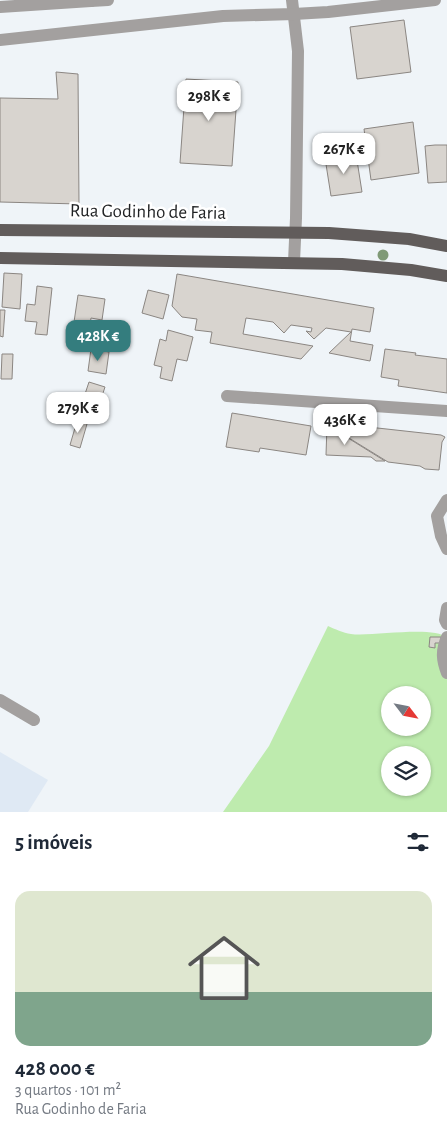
<!DOCTYPE html>
<html lang="pt">
<head>
<meta charset="utf-8">
<style>
  :root { --surface:#fff; --page:#f6f6f7; --text:#1f2937; --muted:#747a83; --accent:#347d7e }
  body { margin:0; font-family:"Alegreya Sans",sans-serif; background:var(--page); color:var(--text); height:100vh; display:flex; flex-direction:column; font-size:19px; white-space:nowrap }
  * { box-sizing:border-box; margin:0 }
  p { font-size:16px; color:var(--muted) }
  .icon { flex:none; width:28px; height:28px; fill:none; stroke:currentColor; stroke-width:2; stroke-linecap:round; stroke-linejoin:round }
  .map { position:relative; height:812px; overflow:hidden }
  .drawer { display:flex; flex-direction:column; background:var(--surface); flex:1 }
  .drawer>* { flex:none }
  .needle { width:32px; rotate:122deg }
  .buttons { position:absolute; left:381px; top:686px; display:grid; gap:10px }
  .buttons a { display:grid; place-items:center; width:50px; height:50px; border-radius:50%; background:var(--surface); box-shadow:0 1px 4px #0004; font-size:25px }
  .price { position:absolute; translate:-50% -42px; padding:0 11px; border-radius:10px; background:#fff; color:#222; font-size:16px; line-height:32px; filter:drop-shadow(0 1px 2px #0008) }
  .price::after { content:''; position:absolute; left:50%; top:30px; width:15px; height:11px; margin-left:-8px; background:inherit; clip-path:polygon(0 0,100% 0,50% 100%) }
  .price.on { background:var(--accent); color:#fff }
  ul { padding:0; list-style:none }
  li { display:grid; align-content:center; gap:10px; height:265px; padding:0 15px }
  li span { display:grid; place-items:center; height:155px; border-radius:15px; color:#555 }
  li>.icon { margin-inline-start:auto }
  span .icon { width:90px; height:90px; fill:#fffc; stroke-width:1 }
  li b { font-size:21px }
  h2 { display:flex; justify-content:space-between; align-items:center; height:60px; padding:0 15px; font-size:21px }
  .map>svg:first-child { display:block }
  .built { fill:#dfe9f4 }
  .green { fill:#beebae; fill-rule:evenodd }
  .building { fill:#d8d4cf; stroke:#8b8682 }
  .lines { fill:none; stroke-linecap:round; stroke-linejoin:round }
  .minor { stroke:#a3a09f; stroke-width:12 }
  .major { stroke:#615c5b; stroke-width:12 }
  .minor-bridge { stroke:#a3a09f; stroke-width:12 }
  .tree { fill:#809a77 }
  .labels { text-anchor:middle; dominant-baseline:central; stroke-width:5; stroke-linejoin:round; paint-order:stroke }
  .street-label { font-size:19px; fill:#1f2123; stroke:#fff }
</style>
</head>
<body>
<div class="map">
<svg width="447" height="812" viewBox="0 0 447 812">
  <rect width="100%" height="100%" fill="#eff4f8"/>
  <path class="built" d="M 0,752 L 48,780 L 28,812 L 0,812 Z"/>
  <path class="green" d="M 328,626 C 335,629 343,633 351,634 C 371,637 434,625 447,638 L 447,812 L 223,812 L 269,746 ZM 390,695 L 422,695 L 422,728 L 390,728 ZM 390,755 L 422,755 L 422,788 L 390,788 Z"/>
  <g class="building">
    <path d="M 404,20 L 411,72 L 357,79 L 350,27 Z"/>
    <path d="M 56,72 L 78,74 L 79,204 L 0,202 L 0,98 L 58,99 Z"/>
    <path d="M 186,79 L 238,82 L 232,166 L 180,163 Z"/>
    <path d="M 413,122 L 419,173 L 371,180 L 364,129 Z"/>
    <path d="M 435,145 L 447,145 L 447,182 L 428,183 L 425,146 Z"/>
    <path d="M 356,154 L 362,192 L 331,196 L 325,158 Z"/>
    <path d="M 4,273 L 22,274 L 20,309 L 2,307 Z"/>
    <path d="M 177,274 L 374,308 L 370,332 L 352,329 L 350,341 L 373,345 L 370,361 L 329,353 L 351,332 L 326,328 L 314,339 L 306,331 L 311,332 L 312,328 L 291,325 L 284,333 L 273,322 L 246,318 L 243,334 L 313,346 L 301,359 L 210,343 L 212,332 L 195,330 L 197,319 L 182,317 L 172,306 Z"/>
    <path d="M 37,286 L 52,288 L 47,335 L 35,334 L 37,322 L 25,321 L 27,304 L 35,305 Z"/>
    <path d="M 148,290 L 169,295 L 163,319 L 142,313 Z"/>
    <path d="M 78,295 L 105,299 L 102,320 L 91,318 L 90,325 L 74,322 Z"/>
    <path d="M 0,310 L 5,310 L 3,337 L 0,336 Z"/>
    <path d="M 168,330 L 193,337 L 187,361 L 177,359 L 172,381 L 160,378 L 162,367 L 154,365 L 160,339 L 166,341 Z"/>
    <path d="M 91,349 L 109,352 L 106,374 L 88,371 Z"/>
    <path d="M 385,349 L 416,353 L 415,355 L 447,359 L 447,393 L 398,386 L 399,380 L 381,377 Z"/>
    <path d="M 2,354 L 13,354 L 12,379 L 1,379 Z"/>
    <path d="M 89,382 L 105,387 L 97,411 L 81,406 Z"/>
    <path d="M 232,413 L 311,426 L 306,455 L 260,448 L 259,452 L 226,447 Z"/>
    <path d="M 77,421 L 87,424 L 80,448 L 70,445 Z"/>
    <path d="M 323,422 L 441,435 L 445,437 L 442,442 L 439,470 L 425,469 L 420,466 L 388,462 Z"/>
    <path d="M 327,425 L 385,461 L 376,461 L 371,457 L 326,455 Z"/>
    <path d="M 430,637 L 441,637 L 441,643 L 435,643 L 435,648 L 429,647 Z"/>
  </g>
  <g class="lines">
    <g class="minor">
      <path d="M 292,0 L 298,51 L 296,218 L 294,262"/>
      <path d="M 91,1 L 108,0"/>
      <path d="M 0,40 L 223,16 L 294,14 L 328,12 L 435,0"/>
      <path d="M 227,396 L 447,411"/>
      <path d="M 447,500 L 437,516 L 441,536 L 447,549"/>
      <path d="M 447,608 L 445,620 L 447,624"/>
      <path d="M 447,637 C 441,651 442,660 447,673"/>
      <path d="M 0,700 L 34,720"/>
    </g>
    <g class="major">
      <path d="M 0,230 L 329,233 L 409,239 L 447,246"/>
      <path d="M 0,258 L 342,264 L 411,270 L 447,276"/>
    </g>
    <path class="minor-bridge" d="M 0,7 L 91,1"/>
  </g>
  <circle class="tree" cx="383" cy="255" r="5.5"/>
  <g class="labels">
    <g class="street-label">
      <text transform="translate(148 212) rotate(1)">Rua Godinho de Faria</text>
    </g>
  </g>
</svg>
<div class="buttons">
<a><svg class="needle" viewBox="-14 -14 28 28"><path d="M0-13l5 13h-10z" fill="#e53935"/><path d="M0 13l5-13h-10z" fill="#747a83"/></svg></a>
<a><svg class="icon" aria-label="layers" viewBox="0 0 24 24"><path d="M12 4l9 5-9 5-9-5zM3 14l9 5 9-5"/></svg></a>
</div>
<b class="price" style="left:209px;top:122px">298K €</b>
<b class="price" style="left:344px;top:175px">267K €</b>
<b class="price on" style="left:98px;top:362px">428K €</b>
<b class="price" style="left:78px;top:434px">279K €</b>
<b class="price" style="left:345px;top:446px">436K €</b>
</div>
<section class="drawer">
<h2>5 imóveis<svg class="icon" aria-label="filters" viewBox="0 0 24 24"><path d="M4 7h16M4 17h16"/><circle cx="9" cy="7" r="2"/><circle cx="15" cy="17" r="2"/></svg></h2>
<ul>
<li><span style="background:linear-gradient(#dfe7d0 65%,#7fa58c 0)"><svg class="icon" aria-label="home" viewBox="0 0 24 24"><path d="M3 11l9-7 9 7M6 9v11h12V9"/></svg></span><div><b>428 000 €</b><p>3 quartos · 101 m²</p><p>Rua Godinho de Faria</p></div></li>
</ul>
</section>
</body>
</html>
